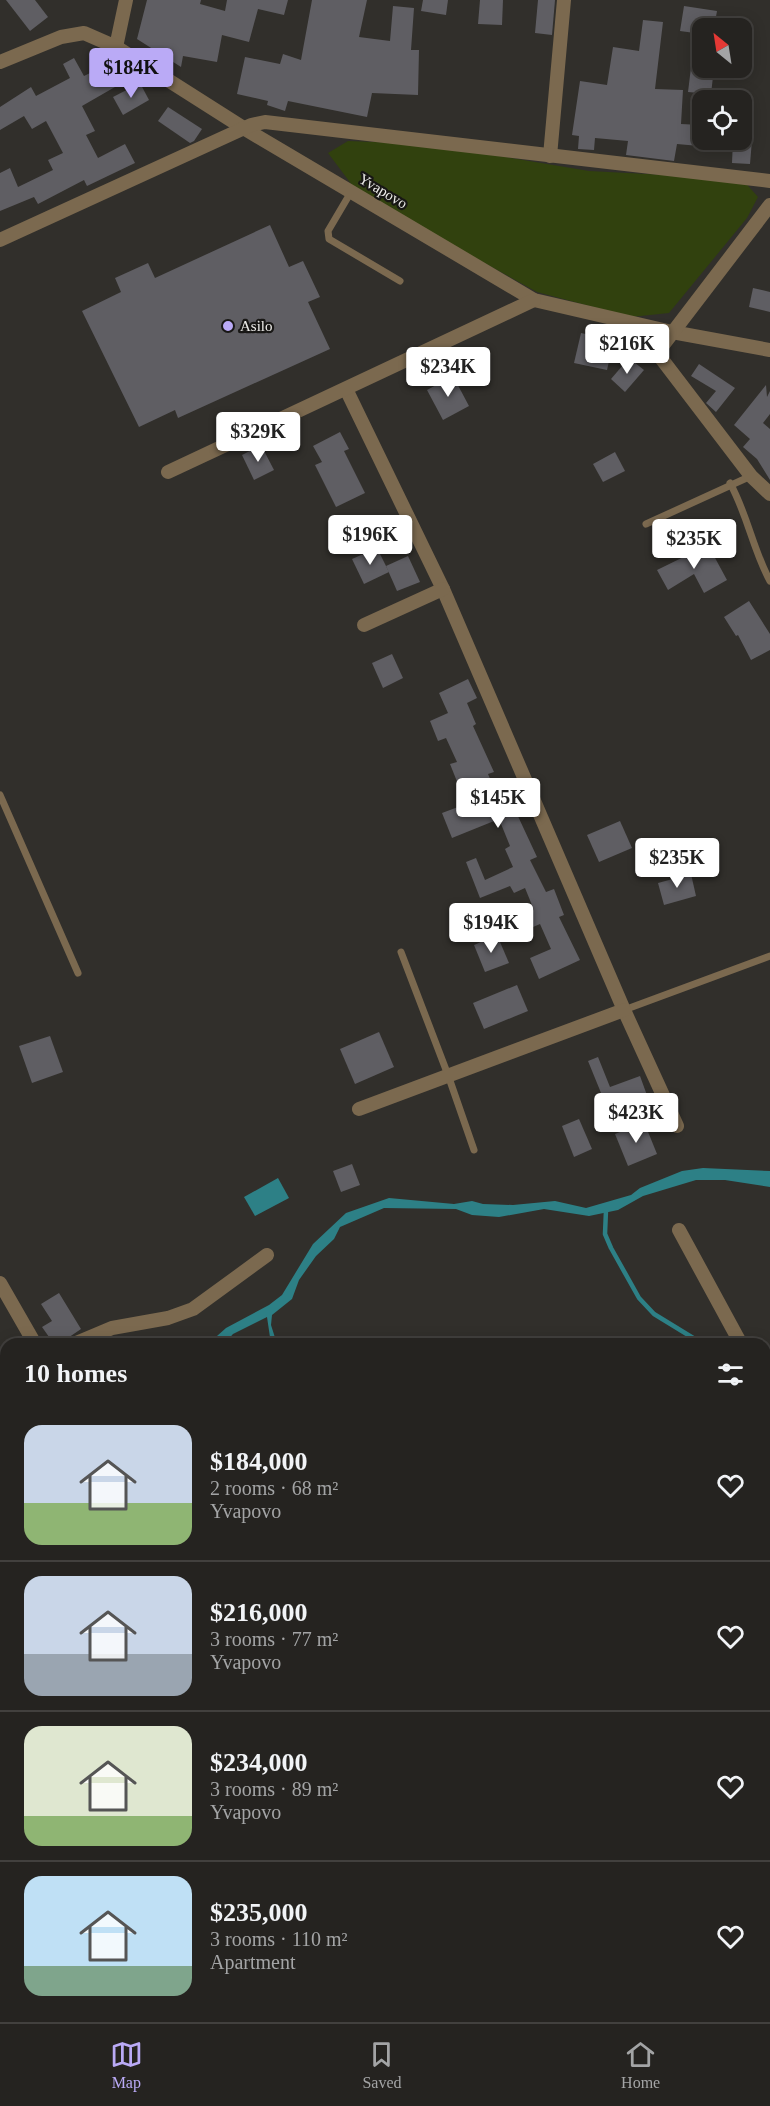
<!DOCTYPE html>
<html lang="en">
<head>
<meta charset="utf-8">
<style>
  :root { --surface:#252320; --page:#312f2d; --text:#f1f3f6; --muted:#a3a4a5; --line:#42403e; --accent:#baaaf6 }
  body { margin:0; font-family:"Times New Roman",serif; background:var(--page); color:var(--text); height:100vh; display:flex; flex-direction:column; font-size:22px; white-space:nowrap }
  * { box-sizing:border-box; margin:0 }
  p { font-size:20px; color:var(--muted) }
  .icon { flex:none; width:33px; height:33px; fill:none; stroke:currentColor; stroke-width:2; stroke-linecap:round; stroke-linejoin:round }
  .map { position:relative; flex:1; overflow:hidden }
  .details { position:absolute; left:0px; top:1338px; width:771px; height:684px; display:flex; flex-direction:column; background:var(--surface); border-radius:18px 18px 0 0; box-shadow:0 3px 15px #0003,0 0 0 2px var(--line) }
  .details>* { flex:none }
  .needle { width:39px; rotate:330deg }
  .controls { position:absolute; left:692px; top:18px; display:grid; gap:12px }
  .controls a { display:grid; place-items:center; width:60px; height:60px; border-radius:12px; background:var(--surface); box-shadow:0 3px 15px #0003,0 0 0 2px var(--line); font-size:30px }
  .price { position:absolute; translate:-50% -51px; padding:0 14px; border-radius:6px; background:#fff; color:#222; font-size:20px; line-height:39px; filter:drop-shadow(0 2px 3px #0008) }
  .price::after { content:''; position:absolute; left:50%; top:36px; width:18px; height:14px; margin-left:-9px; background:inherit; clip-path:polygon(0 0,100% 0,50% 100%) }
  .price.current { background:var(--accent); color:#111 }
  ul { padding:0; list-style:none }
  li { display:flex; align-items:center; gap:18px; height:150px; padding:0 24px }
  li+li { border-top:2px solid var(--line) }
  li span { display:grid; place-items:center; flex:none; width:168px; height:120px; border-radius:18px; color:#555 }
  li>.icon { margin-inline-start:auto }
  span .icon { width:72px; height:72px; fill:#fffc; stroke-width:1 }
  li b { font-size:26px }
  h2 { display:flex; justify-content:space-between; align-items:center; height:72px; padding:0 24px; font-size:26px }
  .tab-bar { display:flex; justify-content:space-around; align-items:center; height:84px; border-top:2px solid var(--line); background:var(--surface); font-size:16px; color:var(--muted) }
  .tab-bar a { display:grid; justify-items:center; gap:3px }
  .tab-bar .current { color:var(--accent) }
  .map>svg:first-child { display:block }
  .green { fill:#31410e }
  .water { fill:#2d8086 }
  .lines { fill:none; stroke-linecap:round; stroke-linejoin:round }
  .stream { stroke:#2d8086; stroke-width:4.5 }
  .building { fill:#5f5e63 }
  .lane { stroke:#7b694f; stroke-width:7 }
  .street { stroke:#7b694f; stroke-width:14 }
  .poi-dot { fill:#baaaf6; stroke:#181715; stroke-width:2 }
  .labels { text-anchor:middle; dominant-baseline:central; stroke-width:4.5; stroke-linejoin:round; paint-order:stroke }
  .street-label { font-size:15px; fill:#eeedea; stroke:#181715 }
  .poi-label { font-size:15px; fill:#eeedea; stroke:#181715; text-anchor:start }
</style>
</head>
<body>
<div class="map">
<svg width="770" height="2022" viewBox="0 0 770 2022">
  <rect width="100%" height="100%" fill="#312f2b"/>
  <g class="green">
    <path d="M 348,141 L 427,144 L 589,171 L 742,179 L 758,197 L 747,218 L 669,313 L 631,317 L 537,292 L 358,193 L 328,153 Z"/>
    <path d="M 528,2016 L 604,2016 L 607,2022 L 531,2022 Z"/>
  </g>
  <g class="water">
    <path d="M 703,1168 L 770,1171 L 770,1187 L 725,1180 L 696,1180 L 643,1196 L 618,1210 L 589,1216 L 544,1209 L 499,1217 L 472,1215 L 456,1209 L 384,1208 L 340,1227 L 334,1239 L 316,1256 L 299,1280 L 292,1299 L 272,1315 L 271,1325 L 277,1344 L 271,1344 L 267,1317 L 233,1334 L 224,1344 L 208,1344 L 226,1328 L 269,1305 L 282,1295 L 313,1244 L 346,1213 L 389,1198 L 454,1204 L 472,1201 L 483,1204 L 513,1205 L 555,1201 L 586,1208 L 631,1195 L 640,1188 L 682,1171 Z"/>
    <path d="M 278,1178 L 289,1198 L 255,1216 L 244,1197 Z"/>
  </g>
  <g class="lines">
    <g class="stream">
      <path d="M 606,1210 L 605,1234 L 611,1248 L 639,1298 L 654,1314 L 703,1344"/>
      <path d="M 765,1432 L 770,1441"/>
      <path d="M 765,1555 L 770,1550"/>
      <path d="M 765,1664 L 770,1668"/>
    </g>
  </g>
  <g class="building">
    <path d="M 6,0 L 35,0 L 48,17 L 30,31 Z"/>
    <path d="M 147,0 L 201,0 L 200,4 L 225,11 L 227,0 L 288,0 L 284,15 L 258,9 L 249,42 L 222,35 L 217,62 L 183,56 L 181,67 L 137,39 Z"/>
    <path d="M 312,0 L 367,0 L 359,37 L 390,41 L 393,6 L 414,8 L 411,50 L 419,50 L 418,95 L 372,93 L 367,117 L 288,101 L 285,111 L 267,105 L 268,101 L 237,94 L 245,57 L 280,64 L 283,54 L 301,60 Z"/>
    <path d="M 423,0 L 448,0 L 446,15 L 421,11 Z"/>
    <path d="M 480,0 L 503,0 L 502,25 L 478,24 Z"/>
    <path d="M 538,0 L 555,0 L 552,35 L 535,33 Z"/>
    <path d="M 684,6 L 717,11 L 714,28 L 702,28 L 702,34 L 680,31 Z"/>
    <path d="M 643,20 L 663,22 L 655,89 L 683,90 L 681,124 L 701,125 L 699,146 L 677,144 L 674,161 L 626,155 L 628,141 L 595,138 L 594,150 L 578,149 L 579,136 L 572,135 L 580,81 L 607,85 L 613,47 L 639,51 Z"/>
    <path d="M 694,43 L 702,43 L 702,68 L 714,68 L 711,94 L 688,92 Z"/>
    <path d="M 74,58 L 84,76 L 104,66 L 115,87 L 82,106 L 95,131 L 86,135 L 98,158 L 125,144 L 135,163 L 87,186 L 84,180 L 38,204 L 34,197 L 0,211 L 0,173 L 10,168 L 18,187 L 53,170 L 48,160 L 63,153 L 46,121 L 32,129 L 24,116 L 0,130 L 0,107 L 31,87 L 36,96 L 70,78 L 63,64 Z"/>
    <path d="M 140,83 L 149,100 L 123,115 L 113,97 Z"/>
    <path d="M 168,107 L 202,129 L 194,141 L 190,143 L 158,121 Z"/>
    <path d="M 733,140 L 752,140 L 750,164 L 732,163 Z"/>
    <path d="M 270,225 L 289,267 L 303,261 L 320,297 L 308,302 L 330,349 L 178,418 L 175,410 L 139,427 L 82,311 L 121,292 L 115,278 L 148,263 L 155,278 Z"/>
    <path d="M 753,288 L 770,292 L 770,312 L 749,307 Z"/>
    <path d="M 581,333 L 614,340 L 607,370 L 574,363 Z"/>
    <path d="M 629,358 L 644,370 L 625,392 L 611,379 Z"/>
    <path d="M 699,364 L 735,388 L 716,412 L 706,403 L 716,391 L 691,376 Z"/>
    <path d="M 453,376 L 469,406 L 443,420 L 427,390 Z"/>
    <path d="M 766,385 L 767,397 L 770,391 L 770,414 L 763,423 L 770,429 L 770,480 L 757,459 L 743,447 L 750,439 L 734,425 Z"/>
    <path d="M 340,432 L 349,449 L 344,451 L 365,493 L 336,507 L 315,465 L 322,462 L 313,446 Z"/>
    <path d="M 261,445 L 274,470 L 254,480 L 242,455 Z"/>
    <path d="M 615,452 L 625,471 L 603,482 L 593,464 Z"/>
    <path d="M 708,545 L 727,580 L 704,593 L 694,574 L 668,590 L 657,570 Z"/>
    <path d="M 377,548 L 389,572 L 364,584 L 352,559 Z"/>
    <path d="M 408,556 L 420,582 L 397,591 L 386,566 Z"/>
    <path d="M 749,601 L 770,634 L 770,650 L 751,660 L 738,635 L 736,636 L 724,617 Z"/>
    <path d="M 392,654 L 403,678 L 383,688 L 372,663 Z"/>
    <path d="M 468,679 L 477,698 L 467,703 L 476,724 L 473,726 L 494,772 L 488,774 L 499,799 L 516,793 L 523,809 L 516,812 L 537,857 L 530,860 L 546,892 L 554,889 L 564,915 L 559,917 L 580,960 L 539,979 L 530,958 L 551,949 L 540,924 L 526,930 L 520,916 L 534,910 L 525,888 L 514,893 L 510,886 L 480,898 L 466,862 L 476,858 L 485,880 L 513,867 L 505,849 L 510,846 L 499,819 L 452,838 L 442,813 L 466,804 L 450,764 L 457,762 L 446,738 L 438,741 L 430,721 L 448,713 L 439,693 Z"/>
    <path d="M 620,821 L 632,848 L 599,862 L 587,835 Z"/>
    <path d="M 691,874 L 696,896 L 664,905 L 658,883 Z"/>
    <path d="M 497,935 L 509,963 L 485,972 L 474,945 Z"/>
    <path d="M 517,985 L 528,1011 L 484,1029 L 473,1003 Z"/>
    <path d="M 379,1032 L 394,1067 L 355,1084 L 340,1049 Z"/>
    <path d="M 50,1036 L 63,1072 L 32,1083 L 19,1046 Z"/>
    <path d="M 598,1057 L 610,1087 L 640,1076 L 648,1098 L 630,1105 L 628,1101 L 608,1110 L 588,1061 Z"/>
    <path d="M 579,1119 L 592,1149 L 574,1157 L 562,1126 Z"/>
    <path d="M 644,1122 L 657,1154 L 628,1166 L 615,1134 Z"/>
    <path d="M 352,1164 L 360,1185 L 341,1192 L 333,1171 Z"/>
    <path d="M 59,1293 L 81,1329 L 59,1344 L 54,1344 L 42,1327 L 52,1321 L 41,1304 Z"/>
  </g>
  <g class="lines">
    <g class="lane">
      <path d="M 351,192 L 328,231 L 329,239 L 400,281"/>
      <path d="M 730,483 C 748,516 753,550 770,581"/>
      <path d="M 646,524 L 751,476"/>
      <path d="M 0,795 L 78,973"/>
      <path d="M 401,952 L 448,1075 L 474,1150"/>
      <path d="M 624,1010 L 770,956"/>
      <path d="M 765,1968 L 770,1965"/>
      <path d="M 671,2022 L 681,2016"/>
    </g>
    <g class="street">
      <path d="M 116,47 L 126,0"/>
      <path d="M 0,62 L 61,37 L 84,33 L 116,47 L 245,129 L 534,300 L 672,332 L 770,350"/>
      <path d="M 550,156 L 564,0"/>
      <path d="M 0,240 L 251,125 L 265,122 L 770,181"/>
      <path d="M 635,324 L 751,476 L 770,494"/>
      <path d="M 657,353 L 770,205"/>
      <path d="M 346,389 L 443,589 L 624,1010 L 677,1126"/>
      <path d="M 168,472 L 534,300"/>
      <path d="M 364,625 L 443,589"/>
      <path d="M 359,1109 L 624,1010"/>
      <path d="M 679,1230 L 741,1344"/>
      <path d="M 0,1283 L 35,1344"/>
      <path d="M 74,1344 L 112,1328 L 168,1318 L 193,1309 L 267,1255"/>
      <path d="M 0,1379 L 6,1376"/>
      <path d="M 765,1388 L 770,1398"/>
      <path d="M 765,1772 L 770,1770"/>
      <path d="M 0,1871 L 6,1867"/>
      <path d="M 406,2016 L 409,2022"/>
      <path d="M 66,2022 L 74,2016"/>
      <path d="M 360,2022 L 367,2016"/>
    </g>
  </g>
  <circle class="poi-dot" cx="228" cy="326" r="6"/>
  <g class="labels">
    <g class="street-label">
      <text transform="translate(383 191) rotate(31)">Yvapovo</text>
    </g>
    <g class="poi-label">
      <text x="240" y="326">Asilo</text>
    </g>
  </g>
</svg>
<div class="controls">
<a><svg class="needle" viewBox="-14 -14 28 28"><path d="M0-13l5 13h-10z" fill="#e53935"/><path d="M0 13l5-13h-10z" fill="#a3a4a5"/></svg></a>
<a><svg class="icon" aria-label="locate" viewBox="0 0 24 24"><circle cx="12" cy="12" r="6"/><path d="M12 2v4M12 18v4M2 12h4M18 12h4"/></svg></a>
</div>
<b class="price current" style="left:131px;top:99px">$184K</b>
<b class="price" style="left:627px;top:375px">$216K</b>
<b class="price" style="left:448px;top:398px">$234K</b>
<b class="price" style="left:258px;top:463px">$329K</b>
<b class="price" style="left:370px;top:566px">$196K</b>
<b class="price" style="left:694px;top:570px">$235K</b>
<b class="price" style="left:498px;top:829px">$145K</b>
<b class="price" style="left:677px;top:889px">$235K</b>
<b class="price" style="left:491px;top:954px">$194K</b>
<b class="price" style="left:636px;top:1144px">$423K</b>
<section class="details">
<h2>10 homes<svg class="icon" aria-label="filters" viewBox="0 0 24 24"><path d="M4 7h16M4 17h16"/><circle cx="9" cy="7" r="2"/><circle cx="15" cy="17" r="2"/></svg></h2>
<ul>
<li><span style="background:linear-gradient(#c9d6e8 65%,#8fb573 0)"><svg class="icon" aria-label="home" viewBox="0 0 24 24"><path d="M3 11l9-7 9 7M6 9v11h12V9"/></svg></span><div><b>$184,000</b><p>2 rooms · 68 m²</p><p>Yvapovo</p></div><svg class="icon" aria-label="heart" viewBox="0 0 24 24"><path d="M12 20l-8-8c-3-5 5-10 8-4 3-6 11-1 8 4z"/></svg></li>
<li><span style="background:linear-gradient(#c9d6e8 65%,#9aa5b1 0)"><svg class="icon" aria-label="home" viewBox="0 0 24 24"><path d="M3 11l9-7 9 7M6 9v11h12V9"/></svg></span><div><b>$216,000</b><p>3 rooms · 77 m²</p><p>Yvapovo</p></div><svg class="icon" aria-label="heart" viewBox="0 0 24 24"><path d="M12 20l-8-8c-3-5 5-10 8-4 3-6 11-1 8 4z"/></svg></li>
<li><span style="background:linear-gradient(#dfe7d0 75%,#8fb573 0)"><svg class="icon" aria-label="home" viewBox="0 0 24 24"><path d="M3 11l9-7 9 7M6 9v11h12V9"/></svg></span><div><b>$234,000</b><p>3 rooms · 89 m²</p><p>Yvapovo</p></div><svg class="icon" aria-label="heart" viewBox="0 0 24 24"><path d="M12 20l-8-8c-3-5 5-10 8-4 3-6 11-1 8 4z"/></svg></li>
<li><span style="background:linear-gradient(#bfe0f5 75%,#7fa58c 0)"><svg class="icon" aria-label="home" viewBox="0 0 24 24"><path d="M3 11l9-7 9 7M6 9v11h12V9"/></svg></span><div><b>$235,000</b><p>3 rooms · 110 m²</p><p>Apartment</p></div><svg class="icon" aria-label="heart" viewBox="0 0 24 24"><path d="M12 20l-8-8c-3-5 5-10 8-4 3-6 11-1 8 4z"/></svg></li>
</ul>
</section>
</div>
<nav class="tab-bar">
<a class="current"><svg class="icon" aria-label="map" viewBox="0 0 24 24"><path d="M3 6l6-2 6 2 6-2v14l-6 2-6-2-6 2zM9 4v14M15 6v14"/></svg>Map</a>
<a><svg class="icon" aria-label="saved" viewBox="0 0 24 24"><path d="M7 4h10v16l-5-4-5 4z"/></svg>Saved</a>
<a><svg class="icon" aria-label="home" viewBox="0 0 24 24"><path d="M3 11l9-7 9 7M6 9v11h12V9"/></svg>Home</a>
</nav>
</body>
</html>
